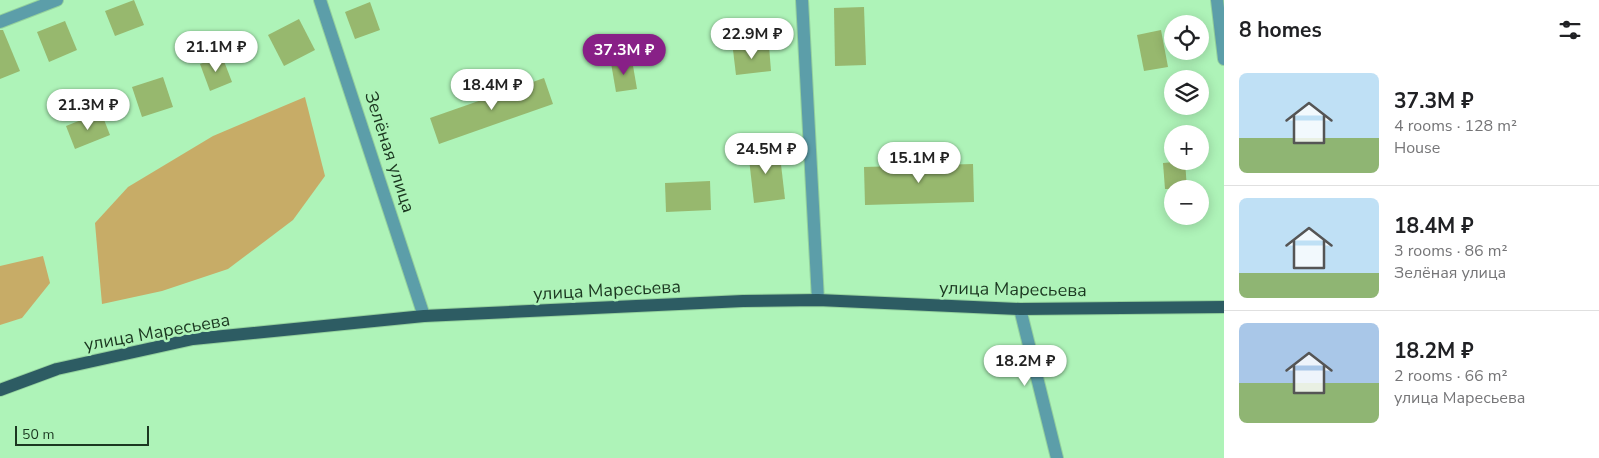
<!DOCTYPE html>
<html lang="en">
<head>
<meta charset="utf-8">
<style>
  :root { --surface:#fff; --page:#f2f2f2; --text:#202124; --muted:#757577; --line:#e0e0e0; --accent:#882087 }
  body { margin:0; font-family:"Nunito Sans",sans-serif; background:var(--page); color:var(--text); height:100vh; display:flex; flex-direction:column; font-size:19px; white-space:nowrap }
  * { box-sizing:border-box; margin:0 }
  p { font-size:16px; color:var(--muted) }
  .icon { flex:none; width:28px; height:28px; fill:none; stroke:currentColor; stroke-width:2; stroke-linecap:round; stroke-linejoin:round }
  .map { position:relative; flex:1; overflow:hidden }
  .sheet { display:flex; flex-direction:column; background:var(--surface); width:375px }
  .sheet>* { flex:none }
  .fabs { position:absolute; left:1164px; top:15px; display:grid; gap:10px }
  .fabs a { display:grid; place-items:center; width:45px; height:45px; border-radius:50%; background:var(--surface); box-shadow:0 2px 12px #0003; font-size:25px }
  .scale { position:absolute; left:15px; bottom:12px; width:134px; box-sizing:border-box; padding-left:5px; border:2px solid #1b3720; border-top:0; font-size:14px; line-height:18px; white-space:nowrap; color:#1b3720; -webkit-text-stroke:4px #aef3b8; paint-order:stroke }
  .price { position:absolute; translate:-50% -42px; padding:0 11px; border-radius:18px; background:#fff; color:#222; font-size:16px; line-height:32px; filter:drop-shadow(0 1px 2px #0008) }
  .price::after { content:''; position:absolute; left:50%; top:30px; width:15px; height:11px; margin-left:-8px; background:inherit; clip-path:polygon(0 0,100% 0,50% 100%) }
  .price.selected { background:var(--accent); color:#fff }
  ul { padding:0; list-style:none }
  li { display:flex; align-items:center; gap:15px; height:125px; padding:0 15px }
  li+li { border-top:1px solid var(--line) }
  li span { display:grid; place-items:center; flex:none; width:140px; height:100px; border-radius:8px; color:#555 }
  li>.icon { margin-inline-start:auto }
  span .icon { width:60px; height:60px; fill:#fffc; stroke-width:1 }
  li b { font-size:21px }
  h2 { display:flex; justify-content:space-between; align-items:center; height:60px; padding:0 15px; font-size:21px }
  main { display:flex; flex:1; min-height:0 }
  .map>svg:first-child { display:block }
  .forest { fill:#c7ac67 }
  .building { fill:#97b86e }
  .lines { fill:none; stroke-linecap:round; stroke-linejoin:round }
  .street-casing { stroke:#94d19d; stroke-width:14 }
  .primary-casing { stroke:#94d19d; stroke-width:14 }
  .street { stroke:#5c9ea9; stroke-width:12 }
  .primary { stroke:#2d5c63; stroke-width:12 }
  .labels { text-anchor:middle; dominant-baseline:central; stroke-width:5; stroke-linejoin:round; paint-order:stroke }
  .street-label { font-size:18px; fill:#1b3720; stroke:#aef3b8 }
</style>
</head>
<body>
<main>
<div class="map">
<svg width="1224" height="458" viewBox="0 0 1224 458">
  <rect width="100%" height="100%" fill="#aef3b8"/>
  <g class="forest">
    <path d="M 305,97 L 325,176 L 293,220 L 228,269 L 162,291 L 102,304 L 95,223 L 128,187 L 213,136 Z"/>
    <path d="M 43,256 L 50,283 L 22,318 L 0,325 L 0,266 Z"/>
  </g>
  <g class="building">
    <path d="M 134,0 L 144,25 L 115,36 L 105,11 Z"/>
    <path d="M 370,2 L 380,30 L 355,39 L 345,12 Z"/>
    <path d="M 864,7 L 866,65 L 835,66 L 834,8 Z"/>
    <path d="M 299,19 L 315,50 L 284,66 L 268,35 Z"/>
    <path d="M 65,21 L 77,50 L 49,62 L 37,32 Z"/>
    <path d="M 0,30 L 3,30 L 20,71 L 0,79 Z"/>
    <path d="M 1161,30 L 1168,67 L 1144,71 L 1137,35 Z"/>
    <path d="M 769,46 L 771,71 L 736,75 L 733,50 Z"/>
    <path d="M 222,56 L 232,82 L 210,91 L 200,64 Z"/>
    <path d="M 632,60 L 637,89 L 616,92 L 611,63 Z"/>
    <path d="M 163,77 L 173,107 L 142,117 L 132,87 Z"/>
    <path d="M 544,78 L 553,104 L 439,144 L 430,118 Z"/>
    <path d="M 101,112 L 110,135 L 75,149 L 66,126 Z"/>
    <path d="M 779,147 L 785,199 L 754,203 L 748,150 Z"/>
    <path d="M 1185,161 L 1187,189 L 1165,189 L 1163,163 Z"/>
    <path d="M 973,164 L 974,202 L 865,205 L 864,167 Z"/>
    <path d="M 710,181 L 711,210 L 666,212 L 665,183 Z"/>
  </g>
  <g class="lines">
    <g class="street-casing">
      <g id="street">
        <path d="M 320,0 L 424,316"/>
        <path d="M 802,0 L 818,300"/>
        <path d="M 1217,0 L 1224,59"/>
        <path d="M 0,22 L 57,0"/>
        <path d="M 1020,309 L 1057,458"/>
      </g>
    </g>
    <g class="primary-casing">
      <path id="primary" d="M 0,390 L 57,369 L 193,339 L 424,316 L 743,301 L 818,300 L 1020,309 L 1224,307"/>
    </g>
    <use href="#street" class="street"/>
    <use href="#primary" class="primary"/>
  </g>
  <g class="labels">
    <g class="street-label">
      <text transform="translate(390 152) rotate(72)">Зелёная улица</text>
      <text transform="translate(1013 289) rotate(1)">улица Маресьева</text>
      <text transform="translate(607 290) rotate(-3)">улица Маресьева</text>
      <text transform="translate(157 332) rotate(-10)">улица Маресьева</text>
    </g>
  </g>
</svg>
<div class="fabs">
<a><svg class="icon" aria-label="locate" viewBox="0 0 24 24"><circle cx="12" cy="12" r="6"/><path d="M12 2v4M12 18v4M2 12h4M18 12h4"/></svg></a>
<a><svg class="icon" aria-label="layers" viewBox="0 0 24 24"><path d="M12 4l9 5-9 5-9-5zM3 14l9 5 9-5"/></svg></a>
<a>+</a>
<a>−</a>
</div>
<div class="scale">50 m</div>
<b class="price" style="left:752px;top:60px">22.9M ₽</b>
<b class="price" style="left:216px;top:73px">21.1M ₽</b>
<b class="price selected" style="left:624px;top:76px">37.3M ₽</b>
<b class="price" style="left:492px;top:111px">18.4M ₽</b>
<b class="price" style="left:88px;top:131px">21.3M ₽</b>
<b class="price" style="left:766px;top:175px">24.5M ₽</b>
<b class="price" style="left:919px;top:184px">15.1M ₽</b>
<b class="price" style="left:1025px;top:387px">18.2M ₽</b>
</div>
<section class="sheet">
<h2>8 homes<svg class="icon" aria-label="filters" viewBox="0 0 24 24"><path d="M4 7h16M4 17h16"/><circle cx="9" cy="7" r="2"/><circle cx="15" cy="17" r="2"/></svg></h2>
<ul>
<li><span style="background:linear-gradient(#bfe0f5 65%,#8fb573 0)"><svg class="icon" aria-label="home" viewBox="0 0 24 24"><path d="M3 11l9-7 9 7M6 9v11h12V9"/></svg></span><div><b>37.3M ₽</b><p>4 rooms · 128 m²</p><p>House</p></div></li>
<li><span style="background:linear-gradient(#bfe0f5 75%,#8fb573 0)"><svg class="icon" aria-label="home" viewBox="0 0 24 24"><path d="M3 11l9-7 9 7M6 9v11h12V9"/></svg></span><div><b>18.4M ₽</b><p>3 rooms · 86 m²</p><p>Зелёная улица</p></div></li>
<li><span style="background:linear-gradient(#a9c7e8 60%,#8fb573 0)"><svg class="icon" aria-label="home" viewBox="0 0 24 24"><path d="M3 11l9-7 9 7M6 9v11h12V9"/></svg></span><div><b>18.2M ₽</b><p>2 rooms · 66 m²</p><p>улица Маресьева</p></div></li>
</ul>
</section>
</main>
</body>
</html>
